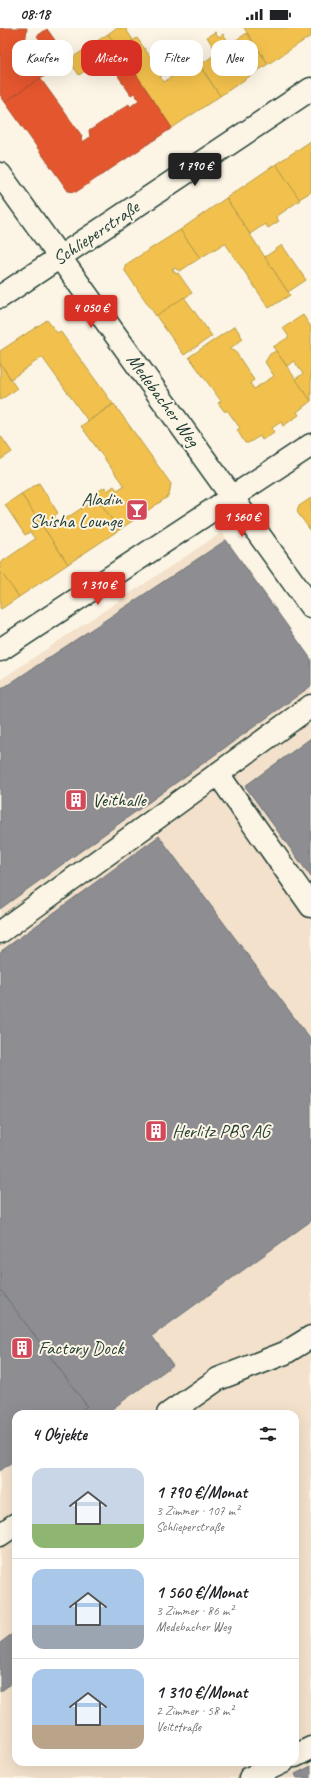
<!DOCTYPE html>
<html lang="de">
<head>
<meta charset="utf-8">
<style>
  :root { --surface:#fff; --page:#f2f2f2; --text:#202124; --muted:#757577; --line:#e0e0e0; --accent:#d93025 }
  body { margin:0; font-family:Caveat,sans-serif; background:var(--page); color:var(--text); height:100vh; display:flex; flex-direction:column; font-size:15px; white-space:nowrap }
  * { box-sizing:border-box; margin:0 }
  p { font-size:13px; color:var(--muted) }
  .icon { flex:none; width:22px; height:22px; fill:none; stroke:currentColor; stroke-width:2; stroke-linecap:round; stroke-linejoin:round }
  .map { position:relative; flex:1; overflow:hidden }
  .drawer { position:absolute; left:12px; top:1382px; width:287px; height:356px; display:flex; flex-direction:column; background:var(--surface); border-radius:12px; box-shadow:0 4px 16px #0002 }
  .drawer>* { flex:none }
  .guide { position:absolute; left:12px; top:12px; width:287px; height:36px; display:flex; gap:8px }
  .price { position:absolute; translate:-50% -34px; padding:0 9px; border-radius:4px; background:var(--accent); color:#fff; font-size:13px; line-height:26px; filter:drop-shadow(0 1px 2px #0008) }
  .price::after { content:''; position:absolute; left:50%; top:24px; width:12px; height:9px; margin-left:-6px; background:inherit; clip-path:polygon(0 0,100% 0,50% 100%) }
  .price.selected { background:#222; color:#fff }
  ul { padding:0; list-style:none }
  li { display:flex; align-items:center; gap:12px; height:100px; padding:0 20px }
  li+li { border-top:1px solid var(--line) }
  li span { display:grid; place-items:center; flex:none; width:112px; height:80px; border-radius:12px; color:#555 }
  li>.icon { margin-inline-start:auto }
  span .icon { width:48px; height:48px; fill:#fffc; stroke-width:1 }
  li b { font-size:17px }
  h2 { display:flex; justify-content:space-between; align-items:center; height:48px; padding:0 20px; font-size:17px }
  .chip { padding:0 14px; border-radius:12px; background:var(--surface); box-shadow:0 4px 16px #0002; font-size:14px; line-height:36px }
  .chip.selected { background:var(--accent); color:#fff }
  .status { display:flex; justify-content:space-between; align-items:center; height:28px; padding:0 20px; background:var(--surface); direction:ltr }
  .status svg { height:11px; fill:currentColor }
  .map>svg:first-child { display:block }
  .built { fill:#f3e1cb; fill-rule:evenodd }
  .homes { fill:#f2c14e; stroke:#b39946 }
  .shops { fill:#e4572e; stroke:#a94f30 }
  .industry { fill:#8d8d92; stroke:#6c7576 }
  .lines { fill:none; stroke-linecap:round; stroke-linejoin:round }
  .minor-casing { stroke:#1f3d34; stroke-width:25 }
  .minor { stroke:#fcf5e5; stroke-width:22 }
  .labels { text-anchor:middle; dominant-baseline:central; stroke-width:4; stroke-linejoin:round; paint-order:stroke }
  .street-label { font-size:19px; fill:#1f3d34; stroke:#fcf5e5 }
  .poi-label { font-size:19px; fill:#1f3d34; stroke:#fcf5e5; text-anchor:start }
</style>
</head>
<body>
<div class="status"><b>08:18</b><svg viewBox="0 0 49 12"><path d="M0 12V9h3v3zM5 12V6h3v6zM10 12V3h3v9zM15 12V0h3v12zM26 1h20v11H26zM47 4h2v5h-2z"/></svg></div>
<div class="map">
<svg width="311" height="1750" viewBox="0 0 311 1750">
  <rect width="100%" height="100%" fill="#fcf5e5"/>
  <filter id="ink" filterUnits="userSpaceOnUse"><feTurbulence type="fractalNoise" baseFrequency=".025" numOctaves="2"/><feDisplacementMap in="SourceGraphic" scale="8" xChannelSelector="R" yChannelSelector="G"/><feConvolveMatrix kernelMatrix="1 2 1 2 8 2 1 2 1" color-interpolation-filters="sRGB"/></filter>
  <g filter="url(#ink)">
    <path class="built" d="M 222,504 L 311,631 L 311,1750 L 0,1750 L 0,652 ZM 16,1386 L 295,1386 L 295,1734 L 16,1734 Z"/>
    <g class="homes">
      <path d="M 116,0 L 125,0 L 133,12 L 119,22 L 108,6 Z"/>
      <path d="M 244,0 L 311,0 L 311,8 L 268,36 Z"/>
      <path d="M 215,4 L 219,9 L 223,6 L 230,16 L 247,5 L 268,36 L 220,68 L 200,37 L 217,25 L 207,9 Z"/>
      <path d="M 108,6 L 122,25 L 116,31 L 103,31 L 91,17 Z"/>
      <path d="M 137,10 L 163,47 L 160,49 L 164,54 L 196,32 L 220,68 L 172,100 L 119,22 Z"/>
      <path d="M 91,17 L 98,26 L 97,35 L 79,47 L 69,32 Z"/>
      <path d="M 311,113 L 311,164 L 299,171 L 276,136 Z"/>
      <path d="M 276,136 L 300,172 L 276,189 L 279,193 L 268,200 L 265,196 L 250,206 L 226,170 Z"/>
      <path d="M 226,170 L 290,267 L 269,280 L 225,215 L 200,230 L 180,202 Z"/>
      <path d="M 180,202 L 200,230 L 180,243 L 174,240 L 172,241 L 176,246 L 178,245 L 192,265 L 156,288 L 125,243 L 125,237 Z"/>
      <path d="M 282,217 L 306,252 L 288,264 L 265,229 Z"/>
      <path d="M 184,269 L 212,308 L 184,327 L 156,288 Z"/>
      <path d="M 303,287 L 311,299 L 311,373 L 295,351 L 303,346 L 294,333 L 287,338 L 273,319 L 289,309 L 283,300 Z"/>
      <path d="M 47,292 L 57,305 L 60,303 L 113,376 L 88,393 L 42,329 L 11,351 L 0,335 L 0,323 Z"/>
      <path d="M 235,298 L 243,311 L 229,321 L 235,323 L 254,352 L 250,355 L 254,361 L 274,348 L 265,334 L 270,326 L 276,323 L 311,373 L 297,384 L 299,387 L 283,398 L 281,394 L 272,400 L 274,404 L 262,412 L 260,408 L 248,415 L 245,415 L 237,402 L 240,400 L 227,382 L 225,384 L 218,375 L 221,373 L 189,329 Z"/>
      <path d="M 0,335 L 17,361 L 0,372 Z"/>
      <path d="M 114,376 L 171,456 L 169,468 L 119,502 L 94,466 L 105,459 L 107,463 L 114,458 L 117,462 L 124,458 L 81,398 Z"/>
      <path d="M 0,407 L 12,424 L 0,432 Z"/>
      <path d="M 39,455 L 58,485 L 54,488 L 59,495 L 97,470 L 119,502 L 68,536 L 21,466 Z"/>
      <path d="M 21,466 L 68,536 L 19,569 L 0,543 L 0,535 L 35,511 L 30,504 L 25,507 L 5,477 Z"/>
      <path d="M 311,470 L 311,503 L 297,484 L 299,478 Z"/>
      <path d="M 0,543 L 19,569 L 1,581 L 0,580 Z"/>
    </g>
    <g class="shops">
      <path d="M 0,0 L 27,0 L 25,16 L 21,20 L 27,33 L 29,26 L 43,16 L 37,8 L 47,1 L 69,32 L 5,74 L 0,67 Z"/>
      <path d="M 122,25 L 172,100 L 76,164 L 68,163 L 5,74 L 40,50 L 82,108 L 81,111 L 83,114 L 90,109 L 89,103 L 129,76 L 130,79 L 139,72 L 134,65 L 131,67 L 118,48 L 124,43 L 116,31 Z"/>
    </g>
    <g class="industry">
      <path d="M 226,512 L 311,631 L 311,658 L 0,881 L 0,662 Z"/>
      <path d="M 311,710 L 311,849 L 245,758 Z"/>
      <path d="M 159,808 L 311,1012 L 311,1193 L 152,1308 L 173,1337 L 105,1386 L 76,1386 L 87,1378 L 0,1261 L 0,924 Z"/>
      <path d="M 0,1261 L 87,1378 L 76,1386 L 16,1386 L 16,1431 L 0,1443 Z"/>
      <path d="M 16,1603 L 16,1652 L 0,1664 L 0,1615 Z"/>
      <path d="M 311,1738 L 311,1750 L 297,1750 L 295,1746 Z"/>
    </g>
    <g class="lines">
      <g class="minor-casing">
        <g id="minor">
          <path d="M 0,146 L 311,579"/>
          <path d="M 0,269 L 311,61"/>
          <path d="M 0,622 L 311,417"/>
          <path d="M 218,746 L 311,878"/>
          <path d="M 0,904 L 311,678"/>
          <path d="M 168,1386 L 218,1351 L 285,1325 L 311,1309"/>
          <path d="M 0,1507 L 16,1496"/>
          <path d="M 295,1728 L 311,1720"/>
          <path d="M 250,1750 L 283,1734"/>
        </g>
      </g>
      <use href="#minor" class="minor"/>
    </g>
  </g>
  <defs>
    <g id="bar-square" transform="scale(1.15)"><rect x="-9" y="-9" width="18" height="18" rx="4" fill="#d1495b" stroke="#fcf5e5"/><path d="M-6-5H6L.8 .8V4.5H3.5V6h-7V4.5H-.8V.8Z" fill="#fff"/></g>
    <g id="building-square" transform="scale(1.15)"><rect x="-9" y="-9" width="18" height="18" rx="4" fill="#d1495b" stroke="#fcf5e5"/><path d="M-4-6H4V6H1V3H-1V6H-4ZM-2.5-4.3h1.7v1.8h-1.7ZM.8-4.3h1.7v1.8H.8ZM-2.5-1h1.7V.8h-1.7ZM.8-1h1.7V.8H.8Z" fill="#fff"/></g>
  </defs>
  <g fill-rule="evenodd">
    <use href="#bar-square" x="137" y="482"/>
    <use href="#building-square" x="76" y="772"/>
    <use href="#building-square" x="156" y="1103"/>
    <use href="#building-square" x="22" y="1320"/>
  </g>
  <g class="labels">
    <g class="street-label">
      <text transform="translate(96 205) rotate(-34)">Schlieperstraße</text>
      <text transform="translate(163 372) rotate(54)">Medebacher Weg</text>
    </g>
    <g class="poi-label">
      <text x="122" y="471" text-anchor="end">Aladin<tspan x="122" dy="22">Shisha Lounge</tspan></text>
      <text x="92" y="772">Veithalle</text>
      <text x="172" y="1103">Herlitz PBS AG</text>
      <text x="38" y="1320">Factory Dock</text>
    </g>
  </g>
</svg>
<b class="price selected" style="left:195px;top:159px">1 790 €</b>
<b class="price" style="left:91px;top:301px">4 050 €</b>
<b class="price" style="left:242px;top:510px">1 560 €</b>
<b class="price" style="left:98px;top:578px">1 310 €</b>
<div class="guide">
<a class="chip">Kaufen</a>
<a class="chip selected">Mieten</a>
<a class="chip">Filter</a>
<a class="chip">Neu</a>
</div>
<section class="drawer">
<h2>4 Objekte<svg class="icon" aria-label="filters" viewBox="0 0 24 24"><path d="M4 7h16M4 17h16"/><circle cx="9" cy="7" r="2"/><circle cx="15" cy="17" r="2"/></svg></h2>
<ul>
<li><span style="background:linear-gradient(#c9d6e8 70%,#8fb573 0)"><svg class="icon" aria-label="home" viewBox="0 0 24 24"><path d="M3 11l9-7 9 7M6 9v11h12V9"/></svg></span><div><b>1 790 €/Monat</b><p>3 Zimmer · 107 m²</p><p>Schlieperstraße</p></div></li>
<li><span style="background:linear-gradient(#a9c7e8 70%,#9aa5b1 0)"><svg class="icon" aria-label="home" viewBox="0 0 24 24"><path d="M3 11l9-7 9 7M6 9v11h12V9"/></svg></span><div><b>1 560 €/Monat</b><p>3 Zimmer · 86 m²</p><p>Medebacher Weg</p></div></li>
<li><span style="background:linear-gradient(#a9c7e8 70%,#b9a48a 0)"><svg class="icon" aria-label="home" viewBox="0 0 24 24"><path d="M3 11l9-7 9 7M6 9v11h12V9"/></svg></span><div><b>1 310 €/Monat</b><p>2 Zimmer · 58 m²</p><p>Veitstraße</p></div></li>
</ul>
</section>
</div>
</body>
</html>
